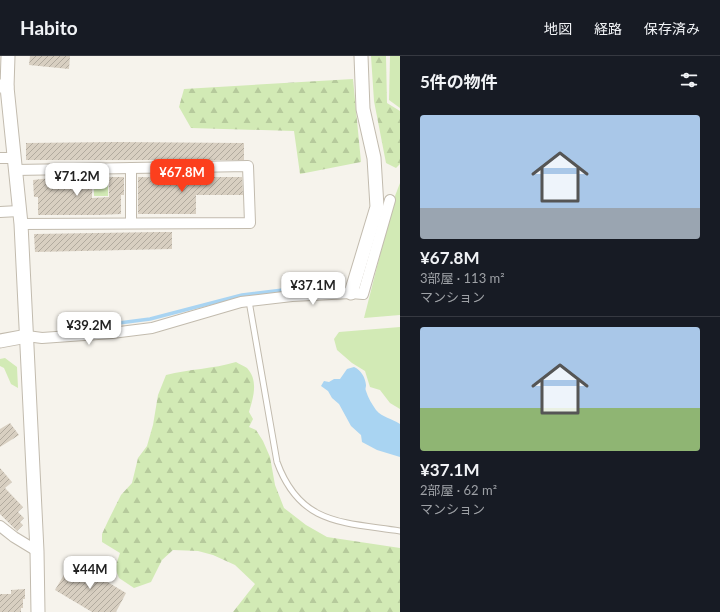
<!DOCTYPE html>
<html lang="ja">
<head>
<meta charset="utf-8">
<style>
  :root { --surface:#171b24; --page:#20242c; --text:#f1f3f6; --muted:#9ea1a6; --line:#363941; --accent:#fc3f1d }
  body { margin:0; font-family:Lato,"Noto Sans JP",sans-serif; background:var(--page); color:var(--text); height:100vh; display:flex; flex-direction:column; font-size:15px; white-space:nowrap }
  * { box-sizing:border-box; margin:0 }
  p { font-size:13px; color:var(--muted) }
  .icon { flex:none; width:22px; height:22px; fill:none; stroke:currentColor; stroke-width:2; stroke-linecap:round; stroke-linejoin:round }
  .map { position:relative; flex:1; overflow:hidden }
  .side { display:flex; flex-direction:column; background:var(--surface); width:320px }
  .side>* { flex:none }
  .price { position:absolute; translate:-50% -34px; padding:0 9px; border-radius:8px; background:#fff; color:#222; font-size:13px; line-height:26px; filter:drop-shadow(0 1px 2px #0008) }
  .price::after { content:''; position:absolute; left:50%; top:24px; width:12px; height:9px; margin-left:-6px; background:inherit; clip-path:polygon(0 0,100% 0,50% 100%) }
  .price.current { background:var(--accent); color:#fff }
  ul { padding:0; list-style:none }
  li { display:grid; align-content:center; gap:8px; height:212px; padding:0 20px }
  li+li { border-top:1px solid var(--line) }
  li span { display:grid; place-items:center; height:124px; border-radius:4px; color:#555 }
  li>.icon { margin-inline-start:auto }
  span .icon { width:72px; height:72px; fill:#fffc; stroke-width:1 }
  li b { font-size:17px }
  h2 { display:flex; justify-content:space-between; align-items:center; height:48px; padding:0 20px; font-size:17px }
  header { display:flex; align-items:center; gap:24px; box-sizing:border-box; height:56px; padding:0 20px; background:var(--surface); border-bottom:1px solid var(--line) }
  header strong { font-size:19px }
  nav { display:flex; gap:22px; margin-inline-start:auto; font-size:14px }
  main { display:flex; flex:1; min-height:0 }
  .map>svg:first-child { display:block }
  .green { fill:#d2eab5 }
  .forest { fill:url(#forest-firs) }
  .water { fill:#a9d4f2 }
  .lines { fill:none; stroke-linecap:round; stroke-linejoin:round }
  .stream { stroke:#a9d4f2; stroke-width:3.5 }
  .building { fill:url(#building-hatch) }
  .service-casing { stroke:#c2bbae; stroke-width:7 }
  .minor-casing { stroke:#c2bbae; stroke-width:12 }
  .tertiary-casing { stroke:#c2bbae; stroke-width:15 }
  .service { stroke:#fff; stroke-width:5 }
  .minor { stroke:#fff; stroke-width:10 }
  .tertiary { stroke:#fff; stroke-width:13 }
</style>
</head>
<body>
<header>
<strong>Habito</strong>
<nav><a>地図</a><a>経路</a><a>保存済み</a></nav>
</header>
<main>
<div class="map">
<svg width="400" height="556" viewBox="0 0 400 556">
  <defs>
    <pattern id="forest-firs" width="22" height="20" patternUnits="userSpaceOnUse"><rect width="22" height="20" fill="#d2eab5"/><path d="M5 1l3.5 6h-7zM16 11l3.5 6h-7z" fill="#b6ca9c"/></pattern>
    <pattern id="building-hatch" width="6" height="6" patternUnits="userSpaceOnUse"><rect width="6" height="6" fill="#d8cfc1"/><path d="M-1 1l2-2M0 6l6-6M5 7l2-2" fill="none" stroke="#b1aa9e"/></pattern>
  </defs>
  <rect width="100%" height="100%" fill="#f6f3ec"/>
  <g class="green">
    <path d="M 390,0 L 400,0 L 400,52 L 389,44 Z"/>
    <rect x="94" y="119" width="14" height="21"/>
    <path d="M 400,127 L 400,259 L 364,262 L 395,140 Z"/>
    <path d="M 400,271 L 400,353 L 390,347 L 380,334 L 370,331 L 365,315 L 352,307 L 337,294 L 334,283 L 339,276 Z"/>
    <path d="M 5,302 L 17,311 L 18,332 L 11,328 L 4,312 L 0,310 L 0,303 Z"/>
  </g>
  <g class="forest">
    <path d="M 371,0 L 386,0 L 387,47 L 400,55 L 400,108 L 396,112 L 386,107 L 374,45 Z"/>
    <path d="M 353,23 L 361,106 L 300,118 L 294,75 L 191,72 L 179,51 L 184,33 Z"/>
    <path d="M 236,306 C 239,308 244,310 247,312 C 259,325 253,342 249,356 L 253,363 L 249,371 L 256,374 L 263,385 L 270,401 L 275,429 L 284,452 L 306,469 L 327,481 L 400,492 L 400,556 L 233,556 L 255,528 L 235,509 L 213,499 L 198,495 L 173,494 L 162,504 L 151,526 L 134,532 L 119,522 L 115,512 L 120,497 L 102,486 L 102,478 L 108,465 L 121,439 L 132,427 L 138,402 L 147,390 L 153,369 L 158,339 L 166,319 C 189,313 213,313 236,306 Z"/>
  </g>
  <path class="water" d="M 354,311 C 361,314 365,321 366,329 C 366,332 365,332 366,335 C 368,342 372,348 376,354 C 383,362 391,362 400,368 L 400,401 L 377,394 L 362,386 L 361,379 L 351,370 L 339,348 L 332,342 L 328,335 L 321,330 L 324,325 L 329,326 L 334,323 L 340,323 L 347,313 Z"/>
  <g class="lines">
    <path class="stream" d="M 111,268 L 150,263 L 242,239 L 340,227"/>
  </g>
  <g class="building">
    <path d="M 30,0 L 70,0 L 69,13 L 29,9 Z"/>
    <path d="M 116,86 L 244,87 L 244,104 L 26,104 L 26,87 Z"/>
    <path d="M 195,117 L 210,117 L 210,121 L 242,121 L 243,139 L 196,139 L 196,158 L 138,158 L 138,121 L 195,122 Z"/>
    <path d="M 109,121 L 124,121 L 124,139 L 121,139 L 121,158 L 99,159 L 38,159 L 38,141 L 34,141 L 33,124 L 51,122 L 92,122 L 92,142 L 109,141 Z"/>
    <path d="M 159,176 L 172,176 L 172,193 L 35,196 L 34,178 Z"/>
    <path d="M 10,367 L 19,379 L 0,391 L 0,373 Z"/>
    <path d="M 0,412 L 12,426 L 5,432 L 23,451 L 18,456 L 24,462 L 20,466 L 23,469 L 17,475 L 0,458 Z"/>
    <path d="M 72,505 L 126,537 L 116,556 L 92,556 L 55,534 Z"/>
    <path d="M 25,533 L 25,543 L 23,543 L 23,552 L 21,552 L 21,556 L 0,556 L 0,538 L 11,538 L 11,534 Z"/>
  </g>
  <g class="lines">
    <g class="service-casing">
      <path id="service" d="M 249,245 L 277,406 C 300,469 342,466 400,475"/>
    </g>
    <g class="minor-casing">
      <g id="minor">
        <path d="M 0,102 L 14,102"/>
        <path d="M 131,112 L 131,167"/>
        <path d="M 15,114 L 248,110 L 250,167 L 21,168"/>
        <path d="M 0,156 L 19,155"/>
        <path d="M 27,280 L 42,282 L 112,277 L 152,272 L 241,246 L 292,240 L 351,237 L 363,238 L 390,144"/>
        <path d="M 0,470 L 14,481 L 37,495"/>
      </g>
    </g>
    <g class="tertiary-casing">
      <g id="tertiary">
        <path d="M 0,30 L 7,31 L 21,168 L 37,495 L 38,556"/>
        <path d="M 7,31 L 8,0"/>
        <path d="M 351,237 L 377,151 L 374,102 L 363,53 L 361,0"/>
        <path d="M 0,285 L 27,280"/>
      </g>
    </g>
    <use href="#service" class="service"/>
    <use href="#minor" class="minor"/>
    <use href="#tertiary" class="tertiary"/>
  </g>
</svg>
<b class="price current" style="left:182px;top:137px">¥67.8M</b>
<b class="price" style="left:77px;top:141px">¥71.2M</b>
<b class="price" style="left:313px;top:250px">¥37.1M</b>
<b class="price" style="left:89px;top:290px">¥39.2M</b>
<b class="price" style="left:90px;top:534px">¥44M</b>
</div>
<section class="side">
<h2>5件の物件<svg class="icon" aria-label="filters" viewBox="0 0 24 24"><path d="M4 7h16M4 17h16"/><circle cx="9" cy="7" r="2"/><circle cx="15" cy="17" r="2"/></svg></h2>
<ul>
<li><span style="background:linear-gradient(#a9c7e8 75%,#9aa5b1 0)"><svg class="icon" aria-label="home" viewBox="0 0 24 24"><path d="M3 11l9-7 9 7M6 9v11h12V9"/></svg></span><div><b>¥67.8M</b><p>3部屋 · 113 m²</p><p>マンション</p></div></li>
<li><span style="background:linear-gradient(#a9c7e8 65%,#8fb573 0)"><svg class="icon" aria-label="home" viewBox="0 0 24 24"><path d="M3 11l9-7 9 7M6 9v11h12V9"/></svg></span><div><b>¥37.1M</b><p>2部屋 · 62 m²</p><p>マンション</p></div></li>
</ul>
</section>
</main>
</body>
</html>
